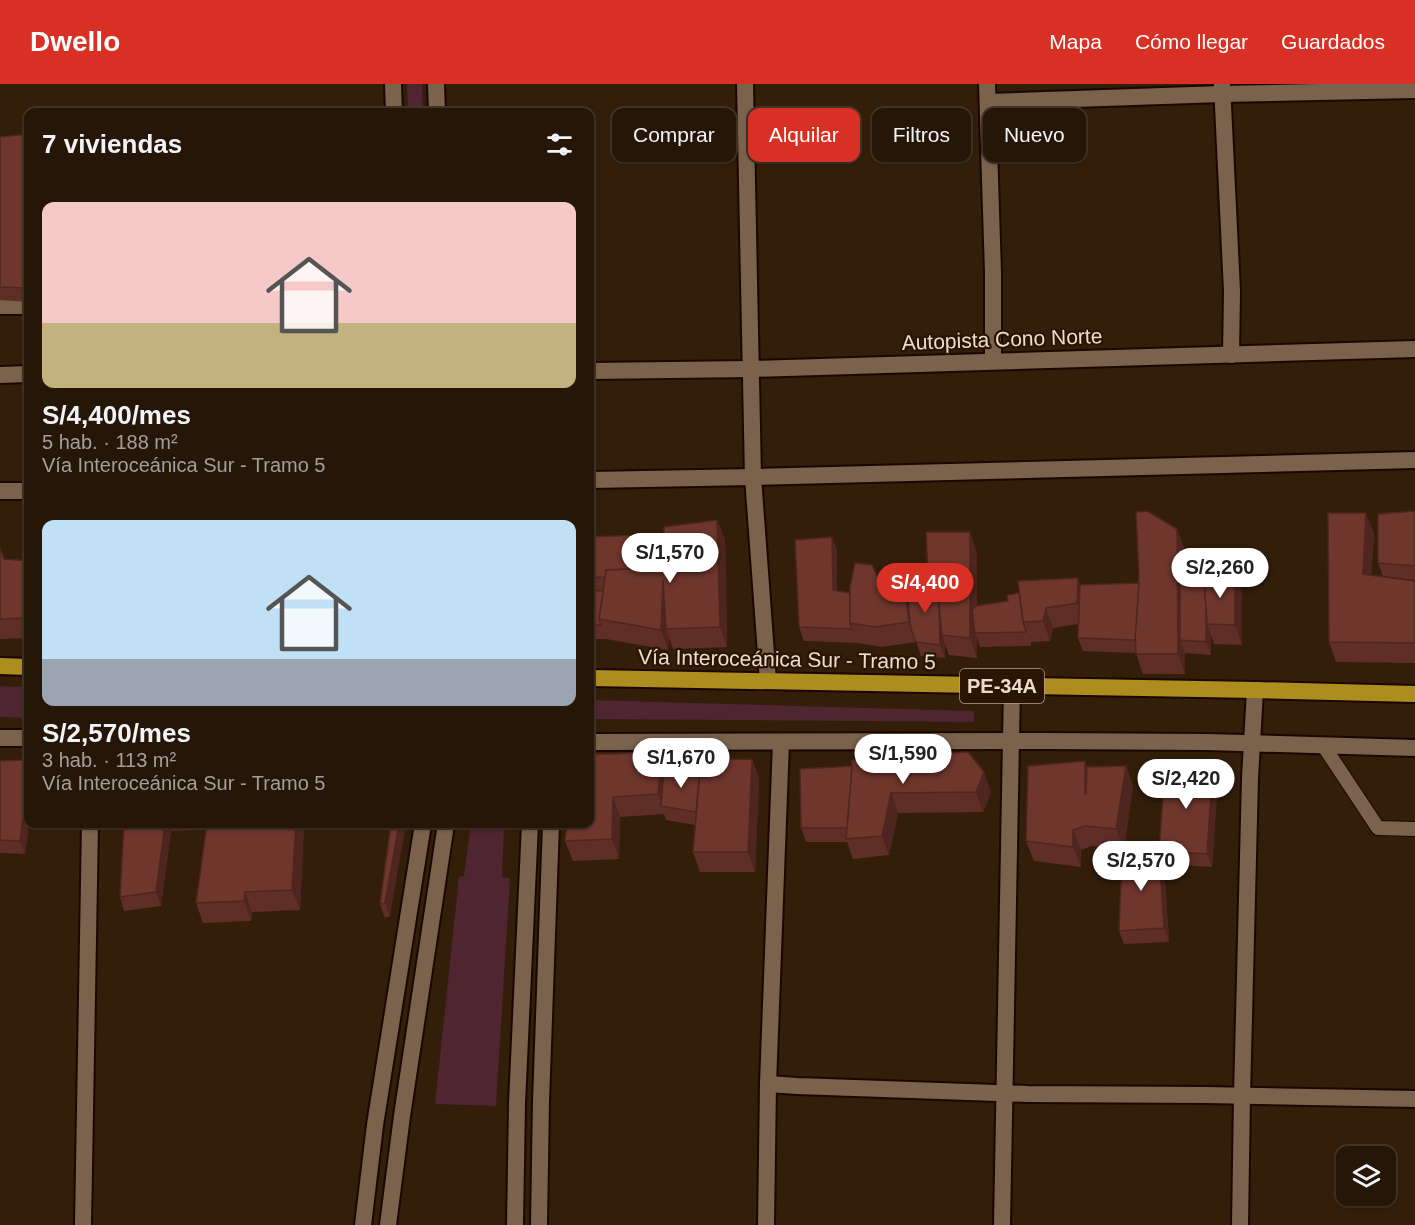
<!DOCTYPE html>
<html lang="es">
<head>
<meta charset="utf-8">
<style>
  :root { --surface:#261608; --page:#322316; --text:#f1f3f6; --muted:#a49f9c; --line:#423529; --accent:#d93025 }
  body { margin:0; font-family:Arial,sans-serif; background:var(--page); color:var(--text); height:100vh; display:flex; flex-direction:column; font-size:22px; white-space:nowrap }
  * { box-sizing:border-box; margin:0 }
  p { font-size:20px; color:var(--muted) }
  .icon { flex:none; width:33px; height:33px; fill:none; stroke:currentColor; stroke-width:2; stroke-linecap:round; stroke-linejoin:round }
  .map { position:relative; flex:1; overflow:hidden }
  .details { position:absolute; left:24px; top:24px; width:570px; height:720px; display:flex; flex-direction:column; background:var(--surface); border-radius:12px; box-shadow:0 2px 4px #0004,0 0 0 2px var(--line) }
  .details>* { flex:none }
  .hud { position:absolute; left:612px; top:24px; width:570px; height:54px; display:flex; gap:12px }
  .controls { position:absolute; left:1336px; top:1062px; display:grid; gap:12px }
  .controls a { display:grid; place-items:center; width:60px; height:60px; border-radius:12px; background:var(--surface); box-shadow:0 2px 4px #0004,0 0 0 2px var(--line); font-size:30px }
  .price { position:absolute; translate:-50% -51px; padding:0 14px; border-radius:21px; background:#fff; color:#222; font-size:20px; line-height:39px; filter:drop-shadow(0 2px 3px #0008) }
  .price::after { content:''; position:absolute; left:50%; top:36px; width:18px; height:14px; margin-left:-9px; background:inherit; clip-path:polygon(0 0,100% 0,50% 100%) }
  .price.selected { background:var(--accent); color:#fff }
  ul { padding:0; list-style:none }
  li { display:grid; align-content:center; gap:12px; height:318px; padding:0 18px }
  li span { display:grid; place-items:center; height:186px; border-radius:12px; color:#555 }
  li>.icon { margin-inline-start:auto }
  span .icon { width:108px; height:108px; fill:#fffc; stroke-width:1 }
  li b { font-size:26px }
  h2 { display:flex; justify-content:space-between; align-items:center; height:72px; padding:0 18px; font-size:26px }
  .pill { padding:0 21px; border-radius:12px; background:var(--surface); box-shadow:0 2px 4px #0004,0 0 0 2px var(--line); font-size:21px; line-height:54px }
  .pill.selected { background:var(--accent); color:#fff }
  header { display:flex; align-items:center; gap:36px; box-sizing:border-box; height:84px; padding:0 30px; background:var(--accent); color:#fff }
  header strong { font-size:28px }
  nav { display:flex; gap:33px; margin-inline-start:auto; font-size:21px }
  .map>svg:first-child { display:block }
  .green { fill:#4e2531 }
  .lines { fill:none; stroke-linecap:round; stroke-linejoin:round }
  .service-casing { stroke:#1a0700; stroke-width:16 }
  .minor-casing { stroke:#1a0700; stroke-width:20 }
  .tertiary-casing { stroke:#1a0700; stroke-width:20 }
  .secondary-casing { stroke:#1a0700; stroke-width:20 }
  .trunk-casing { stroke:#1a0700; stroke-width:20 }
  .service { stroke:#7b624c; stroke-width:14 }
  .minor { stroke:#7b624c; stroke-width:16 }
  .tertiary { stroke:#7b624c; stroke-width:16 }
  .secondary { stroke:#7b624c; stroke-width:16 }
  .trunk { stroke:#ae8d1f; stroke-width:16 }
  .wall { fill:#5f2e26 }
  .shaded-wall { fill:#4e261f }
  .building { fill:#6f362c; stroke:#4e261f; stroke-width:1.5 }
  .labels { text-anchor:middle; dominant-baseline:central; stroke-width:4.5; stroke-linejoin:round; paint-order:stroke }
  .shield { fill:#291502; stroke:#b1a092; stroke-width:1.5 }
  .shield-label { font-size:20px; font-weight:bold; fill:#ebdcd0 }
  .street-label { font-size:21px; fill:#ebdcd0; stroke:#291502 }
</style>
</head>
<body>
<header>
<strong>Dwello</strong>
<nav><a>Mapa</a><a>Cómo llegar</a><a>Guardados</a></nav>
</header>
<div class="map">
<svg width="1415" height="1141" viewBox="0 0 1415 1141">
  <rect width="100%" height="100%" fill="#331e0a"/>
  <g class="green">
    <path d="M 407,0 L 422,0 L 423,28 L 408,28 Z"/>
    <path d="M 0,602 L 28,603 L 28,634 L 0,633 Z"/>
    <path d="M 590,616 L 974,627 L 974,638 L 590,635 Z"/>
    <path d="M 471,740 L 504,740 L 502,793 L 510,794 L 496,1022 L 435,1020 L 459,793 L 464,792 Z"/>
  </g>
  <g class="lines">
    <g class="service-casing">
      <path id="service" d="M 1323,661 L 1378,744 L 1415,745"/>
    </g>
    <g class="minor-casing">
      <g id="minor">
        <path d="M 745,0 L 753,393 L 768,597"/>
        <path d="M 987,0 L 993,189 L 993,277"/>
        <path d="M 1222,1 L 1232,207 L 1231,271"/>
        <path d="M 988,18 L 1222,10 L 1415,6"/>
        <path d="M 0,222 L 28,222"/>
        <path d="M 0,654 L 28,654"/>
        <path d="M 590,658 L 1046,657 L 1207,658 L 1415,664"/>
        <path d="M 768,1000 L 797,1002 L 1028,1010 L 1205,1011 L 1415,1015"/>
        <path d="M 83,1141 L 90,740"/>
        <path d="M 363,1141 L 375,1041 L 423,740"/>
        <path d="M 388,1141 L 402,1032 L 446,740"/>
        <path d="M 515,1141 L 517,1019 L 530,740"/>
        <path d="M 539,1141 L 541,1017 L 551,740"/>
        <path d="M 766,1141 L 768,1000 L 781,658"/>
        <path d="M 1002,1141 L 1012,602"/>
        <path d="M 1240,1141 L 1242,1012 L 1250,694 L 1255,606"/>
      </g>
    </g>
    <g class="tertiary-casing">
      <g id="tertiary">
        <path d="M 393,0 L 394,28"/>
        <path d="M 436,0 L 437,28"/>
      </g>
    </g>
    <g class="secondary-casing">
      <g id="secondary">
        <path d="M 590,287 L 751,285 L 1415,265"/>
        <path d="M 0,291 L 28,290"/>
        <path d="M 590,396 L 753,393 L 1415,376"/>
        <path d="M 0,407 L 28,407"/>
      </g>
    </g>
    <g class="trunk-casing">
      <g id="trunk">
        <path d="M 0,582 L 28,583"/>
        <path d="M 590,594 L 1255,606 L 1415,610"/>
      </g>
    </g>
    <use href="#service" class="service"/>
    <use href="#minor" class="minor"/>
    <use href="#tertiary" class="tertiary"/>
    <use href="#secondary" class="secondary"/>
    <use href="#trunk" class="trunk"/>
  </g>
  <g class="wall">
    <path d="M 28,50 L 28,218 L 0,216 L 0,53 Z"/>
    <path d="M 1415,427 L 1415,496 L 1383,492 L 1378,479 Z"/>
    <path d="M 717,436 L 725,456 L 727,563 L 673,565 L 669,554 L 668,566 L 606,555 L 590,555 L 590,453 L 664,450 Z"/>
    <path d="M 1374,449 L 1371,491 L 1415,497 L 1415,579 L 1336,578 L 1329,558 Z"/>
    <path d="M 832,453 L 837,466 L 837,507 L 850,509 L 878,494 L 903,493 L 906,500 L 923,507 L 931,498 L 928,491 L 977,468 L 977,522 L 1008,517 L 1019,509 L 1078,494 L 1080,501 L 1139,499 L 1185,465 L 1185,478 L 1207,478 L 1212,491 L 1242,509 L 1242,561 L 1214,560 L 1211,551 L 1211,571 L 1185,569 L 1185,590 L 1143,590 L 1136,569 L 1083,567 L 1078,554 L 1078,540 L 1053,544 L 1050,557 L 1031,558 L 1031,562 L 980,563 L 977,554 L 977,574 L 949,571 L 945,560 L 945,574 L 921,572 L 916,558 L 882,563 L 857,559 L 804,557 L 799,543 Z"/>
    <path d="M 0,464 L 4,475 L 28,477 L 28,554 L 0,555 Z"/>
    <path d="M 663,667 L 669,685 L 700,683 L 752,675 L 759,695 L 755,788 L 700,788 L 693,768 L 695,741 L 666,736 L 664,730 L 620,733 L 619,775 L 573,777 L 565,757 L 614,670 Z"/>
    <path d="M 0,677 L 29,740 L 25,770 L 0,769 Z"/>
    <path d="M 1213,681 L 1218,695 L 1212,783 L 1164,780 L 1169,858 L 1124,860 L 1119,847 L 1159,767 L 1193,687 Z"/>
    <path d="M 852,682 L 991,708 L 983,728 L 898,729 L 889,771 L 853,775 L 847,758 L 806,758 L 801,744 Z"/>
    <path d="M 1126,682 L 1133,702 L 1124,765 L 1092,762 L 1081,766 L 1081,783 L 1034,777 L 1026,757 L 1087,683 Z"/>
    <path d="M 124,740 L 304,740 L 300,826 L 252,828 L 251,837 L 203,839 L 196,819 L 206,746 L 171,747 L 161,822 L 124,827 L 120,813 Z"/>
    <path d="M 391,740 L 390,832 L 385,834 L 380,820 Z"/>
  </g>
  <g class="shaded-wall">
    <path d="M 1366,429 L 1374,449 L 1370,510 L 1363,490 Z"/>
    <path d="M 717,436 L 725,456 L 727,563 L 720,543 Z"/>
    <path d="M 1177,445 L 1185,465 L 1185,556 L 1180,556 L 1185,569 L 1185,590 L 1178,570 Z"/>
    <path d="M 970,448 L 977,468 L 977,549 L 975,549 L 977,554 L 977,574 L 970,554 Z"/>
    <path d="M 832,453 L 837,466 L 837,519 L 833,506 Z"/>
    <path d="M 1207,478 L 1212,492 L 1207,540 L 1211,551 L 1211,571 L 1206,558 Z"/>
    <path d="M 1235,489 L 1242,509 L 1242,561 L 1235,541 Z"/>
    <path d="M 903,493 L 911,513 L 916,558 L 909,538 Z"/>
    <path d="M 1078,494 L 1085,514 L 1085,539 L 1077,519 Z"/>
    <path d="M 663,496 L 666,545 L 669,554 L 668,566 L 661,546 Z"/>
    <path d="M 939,498 L 942,551 L 945,560 L 945,574 L 940,561 Z"/>
    <path d="M 1046,524 L 1053,544 L 1050,557 L 1043,537 Z"/>
    <path d="M 663,667 L 670,687 L 663,722 L 658,710 Z"/>
    <path d="M 752,675 L 759,695 L 755,788 L 748,768 Z"/>
    <path d="M 1085,677 L 1092,697 L 1092,730 L 1085,710 Z"/>
    <path d="M 1213,681 L 1218,695 L 1212,783 L 1207,770 Z"/>
    <path d="M 1126,682 L 1133,702 L 1124,765 L 1116,745 Z"/>
    <path d="M 984,688 L 991,708 L 983,728 L 976,708 Z"/>
    <path d="M 28,693 L 29,740 L 25,770 L 20,757 Z"/>
    <path d="M 891,709 L 898,729 L 889,771 L 882,752 Z"/>
    <path d="M 613,713 L 620,733 L 619,775 L 612,755 Z"/>
    <path d="M 165,740 L 168,740 L 171,747 L 161,822 L 156,808 Z"/>
    <path d="M 296,740 L 304,740 L 300,826 L 292,806 Z"/>
    <path d="M 399,740 L 406,740 L 390,832 L 385,819 Z"/>
    <path d="M 1073,746 L 1081,766 L 1081,783 L 1073,763 Z"/>
    <path d="M 1159,767 L 1164,780 L 1169,858 L 1164,844 Z"/>
    <path d="M 245,808 L 252,828 L 251,837 L 244,817 Z"/>
  </g>
  <g class="building">
    <path d="M 28,50 L 28,204 L 0,203 L 0,53 Z"/>
    <path d="M 1147,427 L 1177,445 L 1178,570 L 1136,570 L 1135,550 L 1139,492 L 1136,428 Z"/>
    <path d="M 1415,427 L 1415,482 L 1378,479 L 1378,430 Z"/>
    <path d="M 1328,429 L 1366,429 L 1363,490 L 1415,497 L 1415,559 L 1329,558 Z"/>
    <path d="M 717,436 L 720,543 L 666,545 L 663,496 L 661,546 L 599,535 L 606,486 L 664,483 L 664,443 Z"/>
    <path d="M 926,448 L 970,448 L 970,554 L 942,551 L 936,491 L 928,491 Z"/>
    <path d="M 664,450 L 664,483 L 606,486 L 605,493 L 590,494 L 590,453 Z"/>
    <path d="M 832,453 L 833,506 L 850,509 L 850,539 L 852,545 L 799,543 L 795,456 Z"/>
    <path d="M 0,464 L 4,475 L 28,477 L 28,534 L 0,535 Z"/>
    <path d="M 1207,478 L 1207,492 L 1204,492 L 1206,525 L 1206,558 L 1180,556 L 1180,479 Z"/>
    <path d="M 855,479 L 872,481 L 878,494 L 903,493 L 909,538 L 875,543 L 850,539 L 850,503 Z"/>
    <path d="M 1235,489 L 1235,541 L 1207,540 L 1204,492 Z"/>
    <path d="M 1078,494 L 1077,519 L 1046,524 L 1043,537 L 1023,538 L 1018,497 Z"/>
    <path d="M 931,498 L 937,498 L 939,525 L 940,561 L 916,558 L 911,545 L 906,500 L 923,507 Z"/>
    <path d="M 1139,499 L 1135,556 L 1078,554 L 1080,501 Z"/>
    <path d="M 590,506 L 603,507 L 599,535 L 601,541 L 590,541 Z"/>
    <path d="M 1019,509 L 1023,538 L 1026,548 L 975,549 L 972,526 L 976,522 L 1008,517 L 1007,511 Z"/>
    <path d="M 663,667 L 658,710 L 613,713 L 612,755 L 565,757 L 567,740 L 590,740 L 590,670 L 614,670 Z"/>
    <path d="M 968,668 L 984,688 L 976,708 L 891,709 L 882,752 L 846,755 L 852,676 Z"/>
    <path d="M 752,675 L 748,768 L 693,768 L 701,676 Z"/>
    <path d="M 28,676 L 28,693 L 20,757 L 0,756 L 0,677 Z"/>
    <path d="M 1085,677 L 1085,710 L 1086,710 L 1087,683 L 1126,682 L 1116,745 L 1085,742 L 1073,746 L 1073,763 L 1026,757 L 1028,682 Z"/>
    <path d="M 1196,680 L 1213,681 L 1207,770 L 1159,767 L 1165,686 L 1193,687 Z"/>
    <path d="M 852,682 L 847,744 L 801,744 L 800,685 Z"/>
    <path d="M 700,683 L 696,728 L 661,722 L 664,686 Z"/>
    <path d="M 124,740 L 165,740 L 156,808 L 120,813 Z"/>
    <path d="M 207,740 L 296,740 L 292,806 L 245,808 L 244,817 L 196,819 Z"/>
    <path d="M 391,740 L 399,740 L 385,819 L 380,820 Z"/>
    <path d="M 1159,767 L 1164,844 L 1119,847 L 1122,771 Z"/>
  </g>
  <g class="labels">
    <rect class="shield" x="960" y="585" width="84" height="34" rx="4.5"/>
    <g class="shield-label">
      <text x="1002" y="602">PE-34A</text>
    </g>
    <g class="street-label">
      <text transform="translate(1002 255) rotate(-2)">Autopista Cono Norte</text>
      <text transform="translate(787 575) rotate(1)">Vía Interoceánica Sur - Tramo 5</text>
    </g>
  </g>
</svg>
<div class="controls">
<a><svg class="icon" aria-label="layers" viewBox="0 0 24 24"><path d="M12 4l9 5-9 5-9-5zM3 14l9 5 9-5"/></svg></a>
</div>
<b class="price" style="left:670px;top:500px">S/1,570</b>
<b class="price" style="left:1220px;top:515px">S/2,260</b>
<b class="price selected" style="left:925px;top:530px">S/4,400</b>
<b class="price" style="left:903px;top:701px">S/1,590</b>
<b class="price" style="left:681px;top:705px">S/1,670</b>
<b class="price" style="left:1186px;top:726px">S/2,420</b>
<b class="price" style="left:1141px;top:808px">S/2,570</b>
<div class="hud">
<a class="pill">Comprar</a>
<a class="pill selected">Alquilar</a>
<a class="pill">Filtros</a>
<a class="pill">Nuevo</a>
</div>
<section class="details">
<h2>7 viviendas<svg class="icon" aria-label="filters" viewBox="0 0 24 24"><path d="M4 7h16M4 17h16"/><circle cx="9" cy="7" r="2"/><circle cx="15" cy="17" r="2"/></svg></h2>
<ul>
<li><span style="background:linear-gradient(#f6c9c9 65%,#c2b280 0)"><svg class="icon" aria-label="home" viewBox="0 0 24 24"><path d="M3 11l9-7 9 7M6 9v11h12V9"/></svg></span><div><b>S/4,400/mes</b><p>5 hab. · 188 m²</p><p>Vía Interoceánica Sur - Tramo 5</p></div></li>
<li><span style="background:linear-gradient(#bfe0f5 75%,#9aa5b1 0)"><svg class="icon" aria-label="home" viewBox="0 0 24 24"><path d="M3 11l9-7 9 7M6 9v11h12V9"/></svg></span><div><b>S/2,570/mes</b><p>3 hab. · 113 m²</p><p>Vía Interoceánica Sur - Tramo 5</p></div></li>
</ul>
</section>
</div>
</body>
</html>
